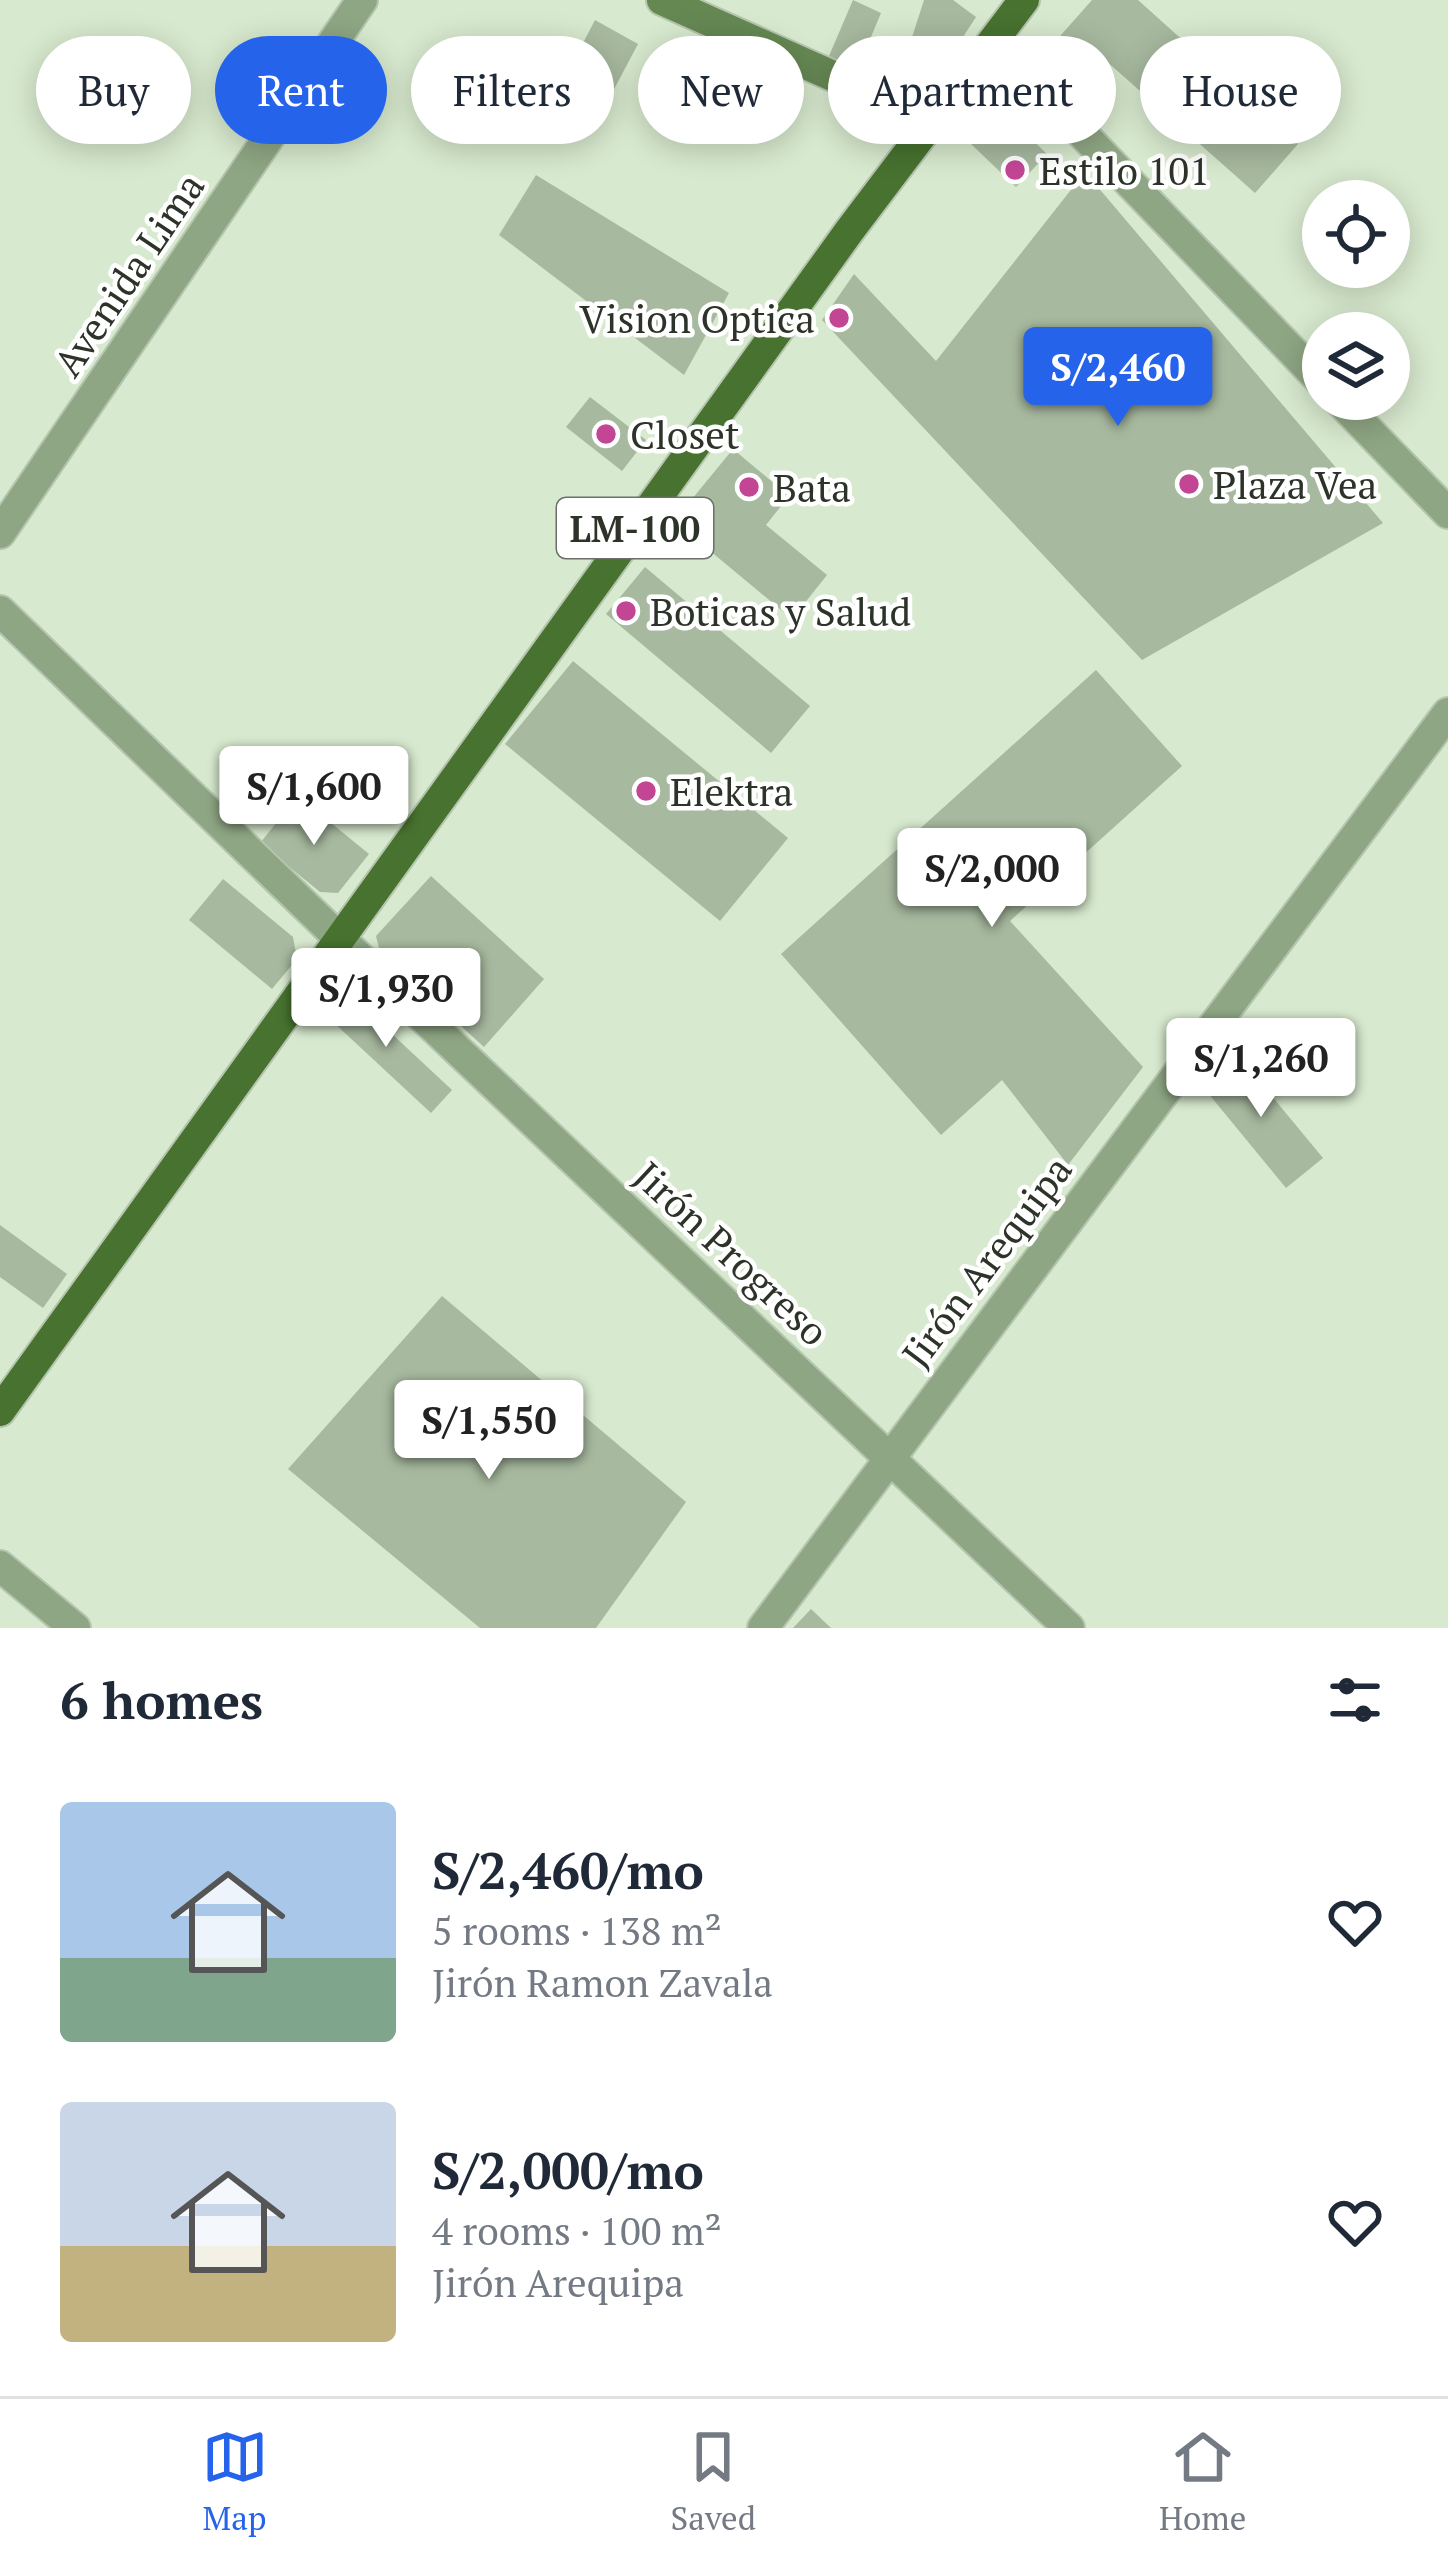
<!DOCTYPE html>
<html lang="en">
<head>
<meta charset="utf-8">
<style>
  :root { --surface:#fff; --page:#f2f2f3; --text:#1f2937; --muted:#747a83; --line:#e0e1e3; --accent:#2563eb }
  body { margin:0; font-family:"PT Serif",serif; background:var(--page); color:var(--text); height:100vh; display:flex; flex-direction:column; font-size:45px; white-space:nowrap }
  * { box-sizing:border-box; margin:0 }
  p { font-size:39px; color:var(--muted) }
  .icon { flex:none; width:66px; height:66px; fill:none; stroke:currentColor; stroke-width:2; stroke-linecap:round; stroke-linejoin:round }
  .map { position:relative; height:1628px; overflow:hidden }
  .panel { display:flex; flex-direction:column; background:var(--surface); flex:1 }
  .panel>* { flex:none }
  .top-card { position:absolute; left:36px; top:36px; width:1377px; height:108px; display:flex; gap:24px }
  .fabs { position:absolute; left:1302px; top:180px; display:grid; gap:24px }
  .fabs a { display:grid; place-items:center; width:108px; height:108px; border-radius:50%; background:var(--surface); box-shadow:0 6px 30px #0003; font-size:60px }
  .price { position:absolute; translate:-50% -102px; padding:0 27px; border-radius:12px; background:#fff; color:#222; font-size:39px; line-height:78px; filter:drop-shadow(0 3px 6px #0008) }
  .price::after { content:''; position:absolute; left:50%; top:72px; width:36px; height:27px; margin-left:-18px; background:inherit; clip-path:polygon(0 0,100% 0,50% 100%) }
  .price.selected { background:var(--accent); color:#fff }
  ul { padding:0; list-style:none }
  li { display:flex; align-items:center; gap:36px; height:300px; padding:0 60px }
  li span { display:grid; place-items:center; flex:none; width:336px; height:240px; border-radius:12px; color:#555 }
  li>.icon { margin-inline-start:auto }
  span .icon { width:144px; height:144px; fill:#fffc; stroke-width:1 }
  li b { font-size:51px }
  h2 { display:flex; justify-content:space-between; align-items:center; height:144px; padding:0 60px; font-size:51px }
  .chip { padding:0 42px; border-radius:54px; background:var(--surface); box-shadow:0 6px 30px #0003; font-size:42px; line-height:108px }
  .chip.selected { background:var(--accent); color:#fff }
  .menu { display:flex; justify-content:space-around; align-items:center; height:168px; border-top:3px solid var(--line); background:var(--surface); font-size:33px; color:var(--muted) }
  .menu a { display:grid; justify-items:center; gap:6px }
  .menu .selected { color:var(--accent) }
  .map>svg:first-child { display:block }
  .building { fill:#a7b99f }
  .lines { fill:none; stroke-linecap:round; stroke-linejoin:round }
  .street-casing { stroke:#b5c5ad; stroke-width:34 }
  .secondary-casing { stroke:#b5c5ad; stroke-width:34 }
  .primary-casing { stroke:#b5c5ad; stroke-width:34 }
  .street { stroke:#8ea683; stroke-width:30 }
  .secondary { stroke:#658853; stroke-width:30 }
  .primary { stroke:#47722f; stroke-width:30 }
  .poi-dot { fill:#c34695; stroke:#fff; stroke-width:4.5 }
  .labels { text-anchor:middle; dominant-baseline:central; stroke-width:9; stroke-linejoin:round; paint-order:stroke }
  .shield { fill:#fff; stroke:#6b7068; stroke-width:3 }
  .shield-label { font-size:36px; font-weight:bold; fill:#2c3328 }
  .poi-label { font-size:39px; fill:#2c3328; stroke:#fff; text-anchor:start }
  .street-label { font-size:39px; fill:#2c3328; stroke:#fff }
</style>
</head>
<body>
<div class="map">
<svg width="1448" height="1628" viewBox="0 0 1448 1628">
  <rect width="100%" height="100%" fill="#d7e9ce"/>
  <g class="building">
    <path d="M 853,0 L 881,13 L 858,68 L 829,56 Z"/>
    <path d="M 924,0 L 953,0 L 976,17 L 922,100 L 896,87 Z"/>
    <path d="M 1092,0 L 1138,0 L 1298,144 L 1255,193 L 1104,59 L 1070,95 L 1048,73 L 1046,52 Z"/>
    <path d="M 595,20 L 638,44 L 604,108 L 561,85 Z"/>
    <path d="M 1014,122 L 1047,154 L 1016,187 L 971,144 L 990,124 Z"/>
    <path d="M 1085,172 L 1383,523 L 1142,660 L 822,320 L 854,274 L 936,361 Z"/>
    <path d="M 536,175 L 729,293 L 684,375 L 499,235 Z"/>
    <path d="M 590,397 L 646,440 L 622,471 L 566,427 Z"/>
    <path d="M 733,449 L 789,496 L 766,525 L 827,575 L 792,619 L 674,521 Z"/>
    <path d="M 645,567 L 810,706 L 771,753 L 606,614 Z"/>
    <path d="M 573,661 L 788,838 L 720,921 L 505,744 Z"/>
    <path d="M 1096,670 L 1182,766 L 1010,921 L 1143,1067 L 1068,1165 L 1002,1080 L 941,1135 L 781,954 Z"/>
    <path d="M 298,796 L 369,854 L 338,893 L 320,892 L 260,843 Z"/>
    <path d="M 431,876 L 544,979 L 484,1047 L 380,952 L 376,936 Z"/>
    <path d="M 223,879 L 293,937 L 297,959 L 272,989 L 189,920 Z"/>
    <path d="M 348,993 L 452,1090 L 431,1113 L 318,1008 L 331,994 Z"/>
    <path d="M 1231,1047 L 1323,1158 L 1286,1188 L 1203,1087 Z"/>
    <path d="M 0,1225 L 67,1274 L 43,1308 L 0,1277 Z"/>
    <path d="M 442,1296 L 686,1502 L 596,1628 L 480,1628 L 288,1469 Z"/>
    <path d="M 811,1609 L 831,1628 L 793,1628 Z"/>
  </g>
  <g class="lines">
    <g class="street-casing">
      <g id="street">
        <path d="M 994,42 L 1323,383"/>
        <path d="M 1338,399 L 1448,513"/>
        <path d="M 0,533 L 362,0"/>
        <path d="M 0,611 L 339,938 L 1069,1628"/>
        <path d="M 0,1566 L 75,1628"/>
        <path d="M 763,1628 L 1448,713"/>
      </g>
    </g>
    <g class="secondary-casing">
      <path id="secondary" d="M 662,0 L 934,121"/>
    </g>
    <g class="primary-casing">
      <path id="primary" d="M 0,1411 L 850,230 L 1024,0"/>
    </g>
    <use href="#street" class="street"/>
    <use href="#secondary" class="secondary"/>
    <use href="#primary" class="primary"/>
  </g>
  <g class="poi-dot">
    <circle cx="1015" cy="170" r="12"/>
    <circle cx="839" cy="318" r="12"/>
    <circle cx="606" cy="434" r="12"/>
    <circle cx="1189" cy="484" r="12"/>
    <circle cx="749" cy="487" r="12"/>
    <circle cx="626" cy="611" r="12"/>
    <circle cx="646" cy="791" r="12"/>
  </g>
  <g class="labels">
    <rect class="shield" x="557" y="498" width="156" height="60" rx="9"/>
    <g class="shield-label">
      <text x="635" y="528">LM-100</text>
    </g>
    <g class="poi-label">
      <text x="1039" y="170">Estilo 101</text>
      <text x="815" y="318" text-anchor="end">Vision Optica</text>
      <text x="630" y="434">Closet</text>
      <text x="1213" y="484">Plaza Vea</text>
      <text x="773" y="487">Bata</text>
      <text x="650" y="611">Boticas y Salud</text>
      <text x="670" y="791">Elektra</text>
    </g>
    <g class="street-label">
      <text transform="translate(128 274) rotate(-56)">Avenida Lima</text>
      <text transform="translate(732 1253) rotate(43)">Jirón Progreso</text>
      <text transform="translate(986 1261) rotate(-53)">Jirón Arequipa</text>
    </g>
  </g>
</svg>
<div class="fabs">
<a><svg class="icon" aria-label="locate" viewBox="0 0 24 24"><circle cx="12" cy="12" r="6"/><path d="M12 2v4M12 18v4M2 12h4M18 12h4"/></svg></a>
<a><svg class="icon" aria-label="layers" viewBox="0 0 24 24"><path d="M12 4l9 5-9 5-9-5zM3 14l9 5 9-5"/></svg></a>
</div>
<b class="price selected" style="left:1118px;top:429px">S/2,460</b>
<b class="price" style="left:314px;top:848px">S/1,600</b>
<b class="price" style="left:992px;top:930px">S/2,000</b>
<b class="price" style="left:386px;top:1050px">S/1,930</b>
<b class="price" style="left:1261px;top:1120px">S/1,260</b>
<b class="price" style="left:489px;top:1482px">S/1,550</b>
<div class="top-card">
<a class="chip">Buy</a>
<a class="chip selected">Rent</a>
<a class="chip">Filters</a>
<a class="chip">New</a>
<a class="chip">Apartment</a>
<a class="chip">House</a>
</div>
</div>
<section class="panel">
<h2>6 homes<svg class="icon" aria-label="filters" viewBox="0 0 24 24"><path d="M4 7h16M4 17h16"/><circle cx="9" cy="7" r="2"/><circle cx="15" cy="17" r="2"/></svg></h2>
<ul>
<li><span style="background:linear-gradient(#a9c7e8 65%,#7fa58c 0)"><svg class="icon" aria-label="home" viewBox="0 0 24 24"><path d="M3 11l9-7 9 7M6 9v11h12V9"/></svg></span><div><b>S/2,460/mo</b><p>5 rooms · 138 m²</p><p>Jirón Ramon Zavala</p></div><svg class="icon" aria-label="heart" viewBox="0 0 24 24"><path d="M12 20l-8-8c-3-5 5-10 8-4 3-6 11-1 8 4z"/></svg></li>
<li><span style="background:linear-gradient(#c9d6e8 60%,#c2b280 0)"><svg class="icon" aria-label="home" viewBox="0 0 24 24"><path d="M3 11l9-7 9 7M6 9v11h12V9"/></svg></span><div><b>S/2,000/mo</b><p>4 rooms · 100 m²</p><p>Jirón Arequipa</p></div><svg class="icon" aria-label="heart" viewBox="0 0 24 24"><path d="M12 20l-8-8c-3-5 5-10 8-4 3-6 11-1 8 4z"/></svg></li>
</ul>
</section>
<nav class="menu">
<a class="selected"><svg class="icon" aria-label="map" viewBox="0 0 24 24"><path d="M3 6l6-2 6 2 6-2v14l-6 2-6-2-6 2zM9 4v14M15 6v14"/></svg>Map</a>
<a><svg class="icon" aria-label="saved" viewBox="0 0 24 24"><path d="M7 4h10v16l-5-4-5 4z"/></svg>Saved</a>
<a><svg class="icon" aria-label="home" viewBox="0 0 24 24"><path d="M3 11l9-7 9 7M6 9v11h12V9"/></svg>Home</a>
</nav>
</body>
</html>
